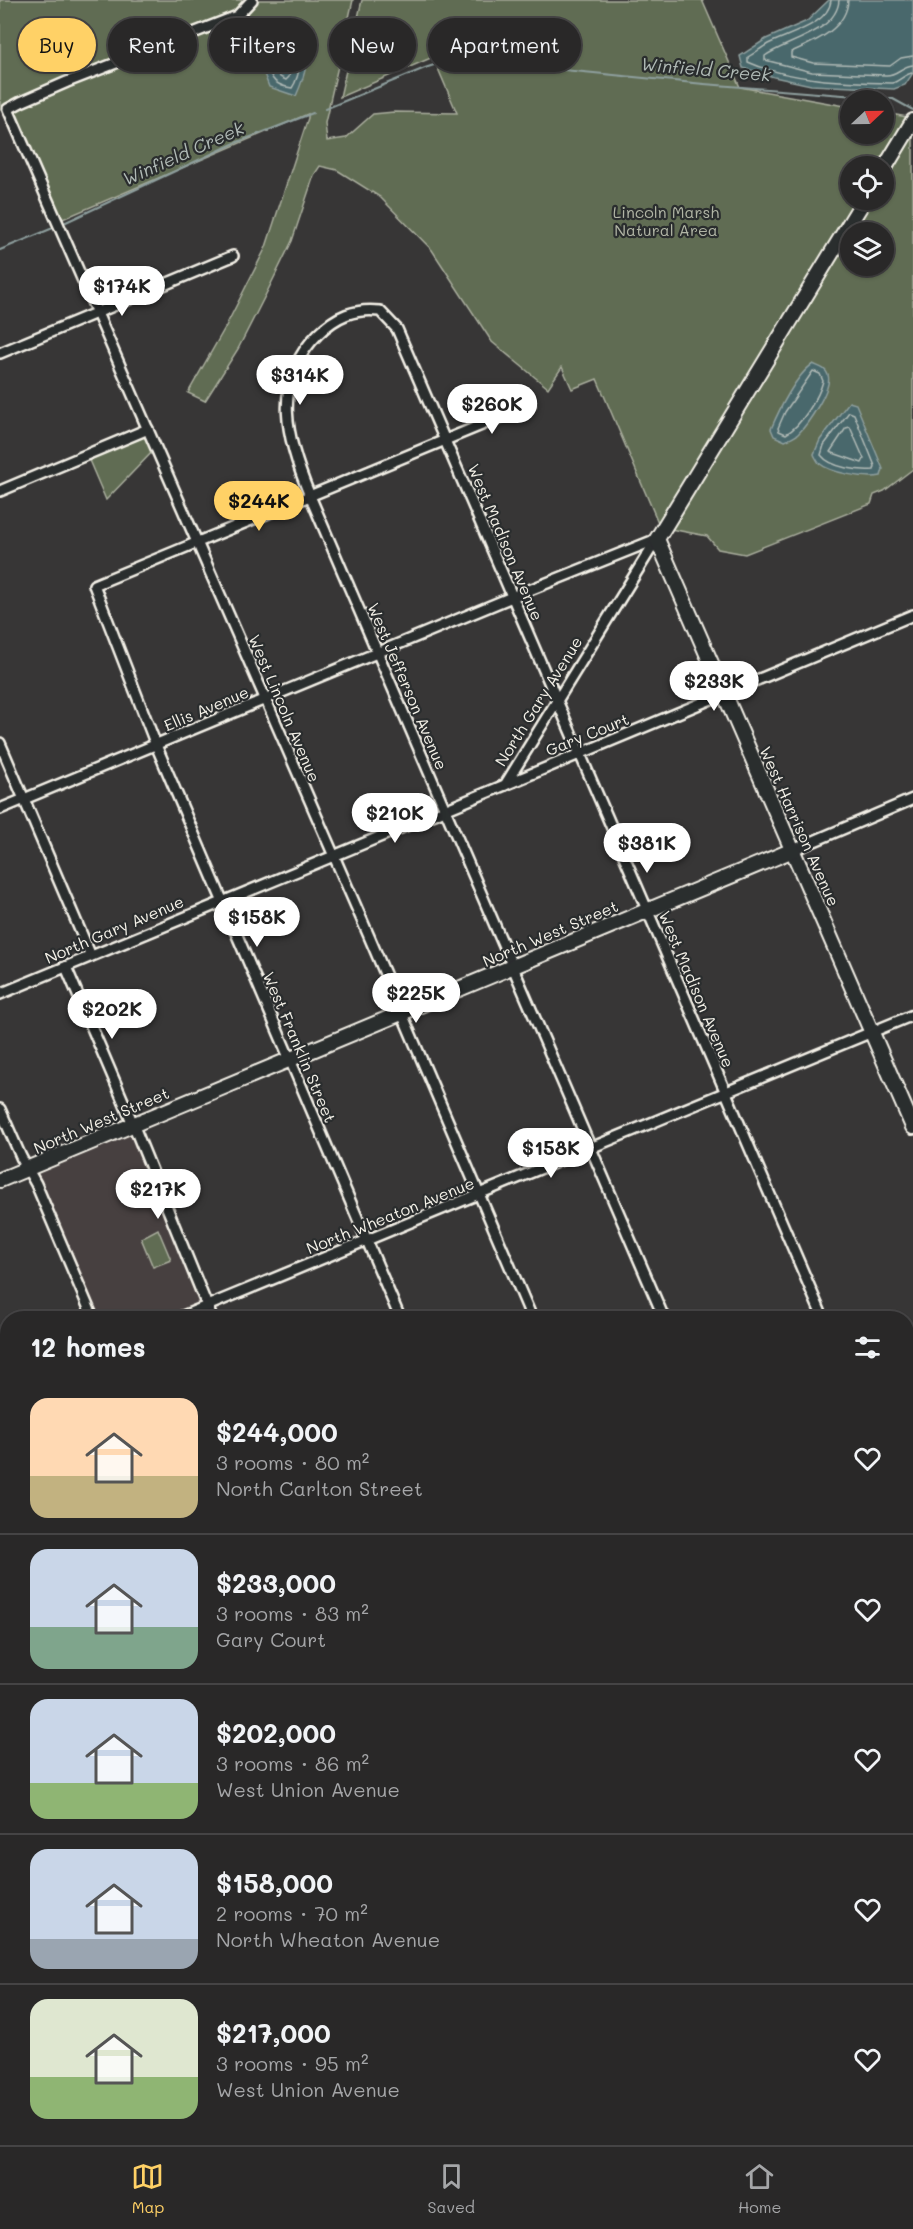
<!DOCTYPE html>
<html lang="en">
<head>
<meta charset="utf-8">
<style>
  :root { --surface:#292828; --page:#313030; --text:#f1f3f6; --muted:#a5a6a8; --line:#454445; --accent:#ffd166 }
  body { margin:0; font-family:Mali,sans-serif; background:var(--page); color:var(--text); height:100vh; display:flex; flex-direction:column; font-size:22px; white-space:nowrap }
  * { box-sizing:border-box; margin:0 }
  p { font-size:20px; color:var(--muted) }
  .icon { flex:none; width:33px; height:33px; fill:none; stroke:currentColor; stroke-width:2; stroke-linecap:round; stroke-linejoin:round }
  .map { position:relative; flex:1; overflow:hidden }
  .details { position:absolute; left:0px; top:1311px; width:914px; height:834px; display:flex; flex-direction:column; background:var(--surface); border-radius:24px 24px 0 0; box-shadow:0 2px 4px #0004,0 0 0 2px var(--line) }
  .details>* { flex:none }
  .guide { position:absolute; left:18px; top:18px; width:600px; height:54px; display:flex; gap:12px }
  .needle { width:39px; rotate:68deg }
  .tools { position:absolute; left:840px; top:90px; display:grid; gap:12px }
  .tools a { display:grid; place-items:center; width:54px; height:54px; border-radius:50%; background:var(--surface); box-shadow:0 2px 4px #0004,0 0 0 2px var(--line); font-size:30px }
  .price { position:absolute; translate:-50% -51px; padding:0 14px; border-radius:21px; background:#fff; color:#222; font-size:20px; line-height:39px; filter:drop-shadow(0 2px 3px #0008) }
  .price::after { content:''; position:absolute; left:50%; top:36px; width:18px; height:14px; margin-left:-9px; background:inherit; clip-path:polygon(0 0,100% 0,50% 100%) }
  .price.active { background:var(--accent); color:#111 }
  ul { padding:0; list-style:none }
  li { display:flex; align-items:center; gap:18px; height:150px; padding:0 30px }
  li+li { border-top:2px solid var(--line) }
  li span { display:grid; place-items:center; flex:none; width:168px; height:120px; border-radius:18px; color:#555 }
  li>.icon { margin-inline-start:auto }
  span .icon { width:72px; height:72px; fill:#fffc; stroke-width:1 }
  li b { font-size:26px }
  h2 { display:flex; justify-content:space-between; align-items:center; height:72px; padding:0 30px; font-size:26px }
  .chip { padding:0 21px; border-radius:27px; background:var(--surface); box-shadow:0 2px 4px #0004,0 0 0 2px var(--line); font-size:21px; line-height:54px }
  .chip.active { background:var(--accent); color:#111 }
  .dock { display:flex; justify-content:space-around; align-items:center; height:84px; border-top:2px solid var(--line); background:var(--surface); font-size:16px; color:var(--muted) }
  .dock a { display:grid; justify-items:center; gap:3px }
  .dock .active { color:var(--accent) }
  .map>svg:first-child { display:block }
  .built { fill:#474040 }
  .green { fill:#606c53; stroke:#aaae9e; stroke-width:1.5; fill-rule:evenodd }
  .water { fill:#4a686c; stroke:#8e9f9e; stroke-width:1.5 }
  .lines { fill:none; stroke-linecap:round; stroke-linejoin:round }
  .shore { stroke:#b0bab6; stroke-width:1.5 }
  .stream { stroke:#8e9f9e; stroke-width:2 }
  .street-casing { stroke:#f4f1e8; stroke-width:14 }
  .secondary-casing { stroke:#f4f1e8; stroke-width:18 }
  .street { stroke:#2a2d2e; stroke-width:9 }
  .secondary { stroke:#2a2d2e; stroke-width:14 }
  .rail-casing { stroke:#f4f1e8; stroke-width:4.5 }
  .rail { stroke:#2a2d2e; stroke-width:2; stroke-dasharray:7; stroke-linecap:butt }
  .labels { text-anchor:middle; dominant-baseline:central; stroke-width:4.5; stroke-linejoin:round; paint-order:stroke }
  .park-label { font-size:16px; fill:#b1b5a5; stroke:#2a2d2e }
  .street-label { font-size:16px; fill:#f4f1e8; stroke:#2a2d2e }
  .water-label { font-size:18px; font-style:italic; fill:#b0bab6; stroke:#2a2d2e }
</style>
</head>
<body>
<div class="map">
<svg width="913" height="2145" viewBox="0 0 913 2145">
  <rect width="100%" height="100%" fill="#373636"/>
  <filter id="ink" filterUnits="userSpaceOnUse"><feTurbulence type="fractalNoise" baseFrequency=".0167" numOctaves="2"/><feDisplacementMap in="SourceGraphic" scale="12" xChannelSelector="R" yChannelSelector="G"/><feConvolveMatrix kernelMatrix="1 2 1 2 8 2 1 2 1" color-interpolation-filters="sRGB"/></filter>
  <g filter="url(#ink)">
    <g class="built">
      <path d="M 131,1128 L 203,1304 L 169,1318 L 98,1318 L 34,1169 Z"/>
      <path d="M 7,1391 L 7,1494 L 0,1476 L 0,1395 Z"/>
      <path d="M 0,1490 L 8,1508 L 8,1702 L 0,1705 Z"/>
      <path d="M 7,1711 L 7,1854 L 0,1842 L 0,1715 Z"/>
      <path d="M 910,1905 L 913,1912 L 913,2145 L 448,2145 L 446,2138 L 906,2138 L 906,1906 Z"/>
      <path d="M 214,2138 L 278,2138 L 281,2145 L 219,2145 Z"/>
    </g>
    <g class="green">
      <path d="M 0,0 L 353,0 L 325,123 L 327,141 L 346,138 L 373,114 L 394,112 L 457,113 L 433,57 L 340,97 L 362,0 L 702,0 L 740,87 L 850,107 L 850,134 L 884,134 L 884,113 L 913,118 L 913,469 L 884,491 L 874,495 L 871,504 L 745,554 L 718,549 L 707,536 L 660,527 L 597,379 L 572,389 L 562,367 L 548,388 L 492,342 L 432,250 L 380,197 L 337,170 L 320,166 L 314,175 L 292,241 L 268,290 L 238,349 L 205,401 L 188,393 L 226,326 L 266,247 L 308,118 L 308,114 L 58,221 L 7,106 L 0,109 ZM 850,166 L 884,166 L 884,200 L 850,200 ZM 850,232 L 884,232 L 884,266 L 850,266 Z"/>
      <path d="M 147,434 L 154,450 L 106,500 L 88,458 Z"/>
      <path d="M 158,1229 L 171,1260 L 153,1267 L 141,1238 Z"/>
    </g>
    <g class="water">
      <path d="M 829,0 L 913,0 L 913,73 L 905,85 L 894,89 L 811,85 L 774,77 L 743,68 L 740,56 L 766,39 L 807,21 Z"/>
      <path d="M 295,25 L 303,26 C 314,46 305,76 296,96 L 269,87 L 261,66 L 266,51 L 272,48 Z"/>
      <path d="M 813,364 C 819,367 826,368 828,375 C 833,388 807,425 798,434 C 795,437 789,439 785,441 L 774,436 L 771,429 C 779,410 796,375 813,364 Z"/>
      <path d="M 849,402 L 856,404 L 883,469 L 881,476 C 866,479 830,473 819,463 C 818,462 814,455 814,454 L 820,440 Z"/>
    </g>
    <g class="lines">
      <g class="shore">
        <path d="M 831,0 C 829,25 787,34 768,44 C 761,48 755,53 748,57 L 748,62 C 790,81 847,82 893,83 C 901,80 906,73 913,73"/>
        <path d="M 839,0 C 837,32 786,41 765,56 L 765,60 L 812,72 L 885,75 C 897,76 901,66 913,65"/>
        <path d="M 848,0 C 847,29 814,42 791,52 L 791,57 L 813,63 L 890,66 L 901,58 L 913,56"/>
        <path d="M 298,32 C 307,41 299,78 292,88 C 276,86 271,80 267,65 L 271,56 Z"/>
        <path d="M 289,51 L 292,51 L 293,54 L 289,77 L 286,80 L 280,77 L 275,66 L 277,61 Z"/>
        <path d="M 813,371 L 820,374 L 823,381 C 819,397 801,426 786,434 L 779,431 L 778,428 L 785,412 Z"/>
        <path d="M 849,412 L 854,414 L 875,466 L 874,470 C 858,471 831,468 821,455 L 824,445 Z"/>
        <path d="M 850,427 L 864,459 L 862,463 L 830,452 L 846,428 Z"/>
      </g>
      <g class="stream">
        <path d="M 325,109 L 425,68 L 452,59 L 704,84 L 893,99 L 913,110"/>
        <path d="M 66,222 L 235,143 L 313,113"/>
        <path d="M 0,250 L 53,228"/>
      </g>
      <g class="street-casing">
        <g id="street">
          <path d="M 252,0 L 237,16 L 67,82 L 21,102 L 8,109 L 368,934 L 532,1318"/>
          <path d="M 0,353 L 233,256"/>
          <path d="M 0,491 L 148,429"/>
          <path d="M 0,743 L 91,956"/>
          <path d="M 505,785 L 913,615"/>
          <path d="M 0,809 L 512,597 L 657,539"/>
          <path d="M 793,850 L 913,799"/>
          <path d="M 66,967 L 133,1124 L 212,1318"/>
          <path d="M 0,994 L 505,785 L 657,539"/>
          <path d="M 0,1109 L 21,1157 L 36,1184 L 93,1318"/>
          <path d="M 178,1318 L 913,1015"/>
          <path d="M 400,1318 L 156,745 L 94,585 L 530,405"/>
          <path d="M 664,1318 L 310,496 C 287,441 270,382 318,334 C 336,316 355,308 380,311 L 397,329 L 823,1318"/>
          <path d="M 0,1392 L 8,1389"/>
          <path d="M 906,1495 L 913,1492"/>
          <path d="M 906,1512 L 913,1528"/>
          <path d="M 0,1536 L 8,1533"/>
          <path d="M 906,1680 L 913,1677"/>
          <path d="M 906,1884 L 913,1900"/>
          <path d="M 906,1973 L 913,1970"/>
          <path d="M 0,2108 L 8,2124"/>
          <path d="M 13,2138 L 17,2145"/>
          <path d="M 908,2145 L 913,2143"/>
        </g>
      </g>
      <g class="secondary-casing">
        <g id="secondary">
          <path d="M 884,169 L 913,121"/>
          <path d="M 864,200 L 657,539 L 913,1127"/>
          <path d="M 0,1180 L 793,850"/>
          <path d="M 906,1337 L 913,1334"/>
          <path d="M 0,1482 L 8,1500"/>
          <path d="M 0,1710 L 8,1707"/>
          <path d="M 0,1863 L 8,1871"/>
          <path d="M 207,2138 L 213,2145"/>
          <path d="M 282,2138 L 285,2145"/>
          <path d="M 438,2138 L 441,2145"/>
          <path d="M 386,2145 L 404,2138"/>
        </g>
      </g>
      <use href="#street" class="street"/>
      <use href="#secondary" class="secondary"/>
      <g class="rail-casing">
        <g id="rail">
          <path d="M 0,1892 L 8,1902"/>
          <path d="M 0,1909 L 8,1919"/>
          <path d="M 173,2138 L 179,2145"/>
          <path d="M 186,2138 L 191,2145"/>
        </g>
      </g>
      <use href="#rail" class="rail"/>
    </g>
  </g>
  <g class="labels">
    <g class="park-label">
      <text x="666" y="211">Lincoln Marsh<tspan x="666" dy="18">Natural Area</tspan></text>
    </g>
    <g class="street-label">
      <text transform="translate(506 542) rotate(67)">West Madison Avenue</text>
      <text transform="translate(408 686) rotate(67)">West Jefferson Avenue</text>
      <text transform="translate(538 701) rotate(-58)">North Gary Avenue</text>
      <text transform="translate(206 708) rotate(-23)">Ellis Avenue</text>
      <text transform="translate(285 708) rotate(67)">West Lincoln Avenue</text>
      <text transform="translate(587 734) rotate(-22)">Gary Court</text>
      <text transform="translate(800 826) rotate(66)">West Harrison Avenue</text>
      <text transform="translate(114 929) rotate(-23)">North Gary Avenue</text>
      <text transform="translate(550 933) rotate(-23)">North West Street</text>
      <text transform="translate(697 989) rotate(67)">West Madison Avenue</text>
      <text transform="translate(300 1047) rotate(67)">West Franklin Street</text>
      <text transform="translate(101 1120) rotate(-23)">North West Street</text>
      <text transform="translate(390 1215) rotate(-22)">North Wheaton Avenue</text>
    </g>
    <g class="water-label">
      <text transform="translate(706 69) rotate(5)">Winfield Creek</text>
      <text transform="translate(183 153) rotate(-24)">Winfield Creek</text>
    </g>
  </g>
</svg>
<div class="tools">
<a><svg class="needle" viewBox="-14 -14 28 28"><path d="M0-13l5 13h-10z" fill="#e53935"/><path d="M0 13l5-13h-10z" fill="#a5a6a8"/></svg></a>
<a><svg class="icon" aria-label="locate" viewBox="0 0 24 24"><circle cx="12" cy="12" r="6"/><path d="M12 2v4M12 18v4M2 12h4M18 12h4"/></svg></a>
<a><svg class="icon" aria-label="layers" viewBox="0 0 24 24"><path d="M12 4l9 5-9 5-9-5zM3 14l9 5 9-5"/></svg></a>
</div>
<b class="price" style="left:122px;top:317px">$174K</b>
<b class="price" style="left:300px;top:406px">$314K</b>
<b class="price" style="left:492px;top:435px">$260K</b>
<b class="price active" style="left:259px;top:532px">$244K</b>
<b class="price" style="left:714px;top:712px">$233K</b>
<b class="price" style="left:395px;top:844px">$210K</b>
<b class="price" style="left:647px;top:874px">$381K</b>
<b class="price" style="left:257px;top:948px">$158K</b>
<b class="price" style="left:416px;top:1024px">$225K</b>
<b class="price" style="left:112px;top:1040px">$202K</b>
<b class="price" style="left:551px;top:1179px">$158K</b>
<b class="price" style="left:158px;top:1220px">$217K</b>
<div class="guide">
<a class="chip active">Buy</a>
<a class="chip">Rent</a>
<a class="chip">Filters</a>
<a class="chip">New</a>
<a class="chip">Apartment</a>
</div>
<section class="details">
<h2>12 homes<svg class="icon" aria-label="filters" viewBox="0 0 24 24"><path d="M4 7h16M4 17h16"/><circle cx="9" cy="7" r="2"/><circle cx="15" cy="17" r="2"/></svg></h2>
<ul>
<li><span style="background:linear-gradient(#ffd9b3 65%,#c2b280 0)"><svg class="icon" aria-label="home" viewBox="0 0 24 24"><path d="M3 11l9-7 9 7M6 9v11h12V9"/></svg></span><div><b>$244,000</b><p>3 rooms · 80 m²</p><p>North Carlton Street</p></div><svg class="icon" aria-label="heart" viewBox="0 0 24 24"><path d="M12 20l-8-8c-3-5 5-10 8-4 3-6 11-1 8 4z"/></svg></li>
<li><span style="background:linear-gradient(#c9d6e8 65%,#7fa58c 0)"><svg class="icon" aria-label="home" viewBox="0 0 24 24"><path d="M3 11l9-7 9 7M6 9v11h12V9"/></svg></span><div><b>$233,000</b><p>3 rooms · 83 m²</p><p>Gary Court</p></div><svg class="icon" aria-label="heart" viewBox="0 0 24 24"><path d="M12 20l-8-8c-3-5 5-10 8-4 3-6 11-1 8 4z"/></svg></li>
<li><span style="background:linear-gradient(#c9d6e8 70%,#8fb573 0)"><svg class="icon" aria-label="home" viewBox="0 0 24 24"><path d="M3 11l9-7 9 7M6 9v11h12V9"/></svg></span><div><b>$202,000</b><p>3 rooms · 86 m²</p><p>West Union Avenue</p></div><svg class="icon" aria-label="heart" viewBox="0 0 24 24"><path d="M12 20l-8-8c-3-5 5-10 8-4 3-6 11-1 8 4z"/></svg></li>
<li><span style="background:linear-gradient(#c9d6e8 75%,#9aa5b1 0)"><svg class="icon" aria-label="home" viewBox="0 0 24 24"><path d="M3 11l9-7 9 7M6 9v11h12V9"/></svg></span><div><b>$158,000</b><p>2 rooms · 70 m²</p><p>North Wheaton Avenue</p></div><svg class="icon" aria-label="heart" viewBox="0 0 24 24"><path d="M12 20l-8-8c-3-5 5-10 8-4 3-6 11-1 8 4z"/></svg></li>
<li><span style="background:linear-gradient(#dfe7d0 65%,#8fb573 0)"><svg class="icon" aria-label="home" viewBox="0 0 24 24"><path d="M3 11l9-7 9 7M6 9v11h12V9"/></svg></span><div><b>$217,000</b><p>3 rooms · 95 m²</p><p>West Union Avenue</p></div><svg class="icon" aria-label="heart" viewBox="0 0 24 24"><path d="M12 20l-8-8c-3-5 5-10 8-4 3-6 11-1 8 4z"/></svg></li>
</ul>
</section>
</div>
<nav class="dock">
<a class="active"><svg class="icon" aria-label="map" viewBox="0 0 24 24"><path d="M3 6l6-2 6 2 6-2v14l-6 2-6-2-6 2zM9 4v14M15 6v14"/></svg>Map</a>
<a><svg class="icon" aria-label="saved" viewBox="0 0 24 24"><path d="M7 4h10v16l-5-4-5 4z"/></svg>Saved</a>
<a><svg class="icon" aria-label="home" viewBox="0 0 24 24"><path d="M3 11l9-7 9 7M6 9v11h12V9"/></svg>Home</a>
</nav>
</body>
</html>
